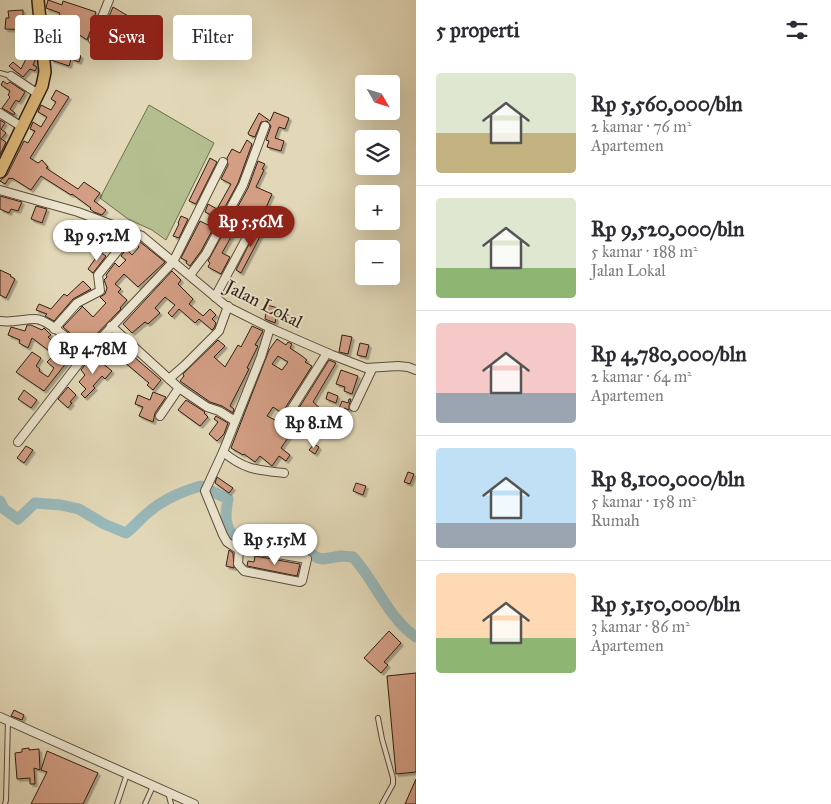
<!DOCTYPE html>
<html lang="id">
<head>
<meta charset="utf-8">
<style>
  :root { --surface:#fff; --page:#f7f7f7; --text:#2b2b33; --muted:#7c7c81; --line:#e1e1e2; --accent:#8f2418 }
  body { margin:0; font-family:"IM FELL Great Primer",serif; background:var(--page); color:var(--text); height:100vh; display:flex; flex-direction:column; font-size:19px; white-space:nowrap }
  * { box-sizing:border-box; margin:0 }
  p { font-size:16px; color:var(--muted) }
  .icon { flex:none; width:28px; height:28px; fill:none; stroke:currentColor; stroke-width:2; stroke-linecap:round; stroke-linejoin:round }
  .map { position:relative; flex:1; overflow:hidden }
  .details { display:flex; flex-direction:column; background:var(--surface); width:415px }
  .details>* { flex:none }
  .guide { position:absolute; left:15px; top:15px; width:325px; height:45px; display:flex; gap:10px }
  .needle { width:32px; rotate:129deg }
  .tools { position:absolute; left:355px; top:75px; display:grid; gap:10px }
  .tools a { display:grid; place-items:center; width:45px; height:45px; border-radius:5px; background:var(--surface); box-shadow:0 5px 20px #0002; font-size:25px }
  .price { position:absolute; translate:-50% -42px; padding:0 11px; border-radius:18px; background:#fff; color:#222; font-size:16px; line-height:32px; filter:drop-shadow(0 1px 2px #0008) }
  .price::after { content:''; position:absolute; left:50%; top:30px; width:15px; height:11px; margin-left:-8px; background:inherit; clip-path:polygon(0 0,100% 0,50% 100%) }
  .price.selected { background:var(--accent); color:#fff }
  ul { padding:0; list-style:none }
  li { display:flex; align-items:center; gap:15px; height:125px; padding:0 20px }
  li+li { border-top:1px solid var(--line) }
  li span { display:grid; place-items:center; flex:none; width:140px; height:100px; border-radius:5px; color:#555 }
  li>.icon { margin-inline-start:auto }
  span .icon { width:60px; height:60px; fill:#fffc; stroke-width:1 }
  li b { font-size:21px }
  h2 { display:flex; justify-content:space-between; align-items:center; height:60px; padding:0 20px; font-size:21px }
  .pill { padding:0 18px; border-radius:5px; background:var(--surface); box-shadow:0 5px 20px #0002; font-size:18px; line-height:45px }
  .pill.selected { background:var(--accent); color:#fff }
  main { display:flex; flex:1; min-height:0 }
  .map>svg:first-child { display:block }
  .green { fill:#b4be8e; stroke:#716e50 }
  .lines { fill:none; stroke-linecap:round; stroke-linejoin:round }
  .river { stroke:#99b8b9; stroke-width:11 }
  .building { fill:#d39e84; stroke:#2e1f13; fill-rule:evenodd; filter:url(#shadow) }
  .service-casing { stroke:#5b4d3c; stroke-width:6 }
  .minor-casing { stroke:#5b4d3c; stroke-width:10 }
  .primary-casing { stroke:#2e1f13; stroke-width:14 }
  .service { stroke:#ece6d0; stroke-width:4 }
  .minor { stroke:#ece6d0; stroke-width:8 }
  .primary { stroke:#e1bc7c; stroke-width:11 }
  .labels { text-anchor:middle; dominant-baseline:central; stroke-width:4; stroke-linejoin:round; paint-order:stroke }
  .street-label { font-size:18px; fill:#2e1f13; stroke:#ece6d0 }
</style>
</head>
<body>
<main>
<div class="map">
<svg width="416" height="804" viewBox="0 0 416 804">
  <defs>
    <filter id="shadow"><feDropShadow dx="2.5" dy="2.5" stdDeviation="0" flood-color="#0004"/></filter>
  </defs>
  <rect width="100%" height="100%" fill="#e2d8b7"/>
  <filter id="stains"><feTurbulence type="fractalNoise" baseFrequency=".004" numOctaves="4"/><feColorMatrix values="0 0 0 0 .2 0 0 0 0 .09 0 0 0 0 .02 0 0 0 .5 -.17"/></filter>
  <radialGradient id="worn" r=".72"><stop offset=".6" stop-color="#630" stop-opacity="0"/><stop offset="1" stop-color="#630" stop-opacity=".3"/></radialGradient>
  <path class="green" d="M 149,105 L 214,143 L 166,240 L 152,230 L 128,219 L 100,198 Z"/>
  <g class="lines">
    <path class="river" d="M 0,501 L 4,509 L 18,519 L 35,503 L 61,505 L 79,509 L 104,524 L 126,533 C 135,526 141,518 150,511 C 164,499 183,491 201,486 L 228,499 C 224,519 225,530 241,545 L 255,542 L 285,547 L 308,552 L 318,558 L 323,559 L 341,556 L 353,557 C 376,582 387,617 416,637"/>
  </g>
  <g class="building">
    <path d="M 48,0 L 62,5 L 63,1 L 96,12 L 92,23 L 93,24 L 87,40 L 72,30 L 67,44 L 72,45 L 69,52 L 81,56 L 79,62 L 71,59 L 69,66 L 51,60 L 51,54 L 54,55 L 59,40 L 53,38 L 56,31 L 52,30 L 60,13 L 46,8 Z"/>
    <path d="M 113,7 L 135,20 L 129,29 L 130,30 L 115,49 L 100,38 Z"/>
    <path d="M 23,10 L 23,19 L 29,19 L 29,30 L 5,29 L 6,18 L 9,18 L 8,11 Z"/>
    <path d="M 30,51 L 36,53 L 36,58 L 33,65 L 37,67 L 35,71 L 30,69 L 23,77 L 9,66 L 13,62 L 21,69 Z"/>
    <path d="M 3,81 L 7,84 L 10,82 L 25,92 L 19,102 L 16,100 L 10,109 L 15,113 L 14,115 L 2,108 L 10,97 L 8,95 L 10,91 L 1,85 Z"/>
    <path d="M 56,90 L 69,97 L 30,158 L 38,163 L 42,160 L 48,167 L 46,168 L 78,189 L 84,182 L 100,193 L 94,201 L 106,210 L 102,215 L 94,212 L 90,209 L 91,208 L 72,194 L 71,195 L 41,176 L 31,190 L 12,178 L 11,179 L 9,178 L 5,184 L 0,181 L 7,175 L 24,141 L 28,143 L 35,131 L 30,129 L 33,122 L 41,127 L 47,117 L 38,112 L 41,105 L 51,110 L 56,102 L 51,99 Z"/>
    <path d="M 274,112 L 289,118 L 285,129 L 279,127 L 275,138 L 284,141 L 281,151 L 267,147 L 269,141 L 266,140 L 271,126 L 267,121 L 261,122 L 255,137 L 249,135 L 248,133 L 259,113 L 270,121 Z"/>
    <path d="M 0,120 L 5,123 L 1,129 L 6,133 L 1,139 L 6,142 L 0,155 Z"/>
    <path d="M 247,140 L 252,144 L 238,183 L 201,251 L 190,266 L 186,263 L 187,261 L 181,258 L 200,221 L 208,225 L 213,216 L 205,212 L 208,204 L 217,209 L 231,184 L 221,179 L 228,165 L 227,158 L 232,149 L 240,153 Z"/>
    <path d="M 210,158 L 217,162 L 196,204 L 189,201 Z"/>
    <path d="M 258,161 L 265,164 L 262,169 L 264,170 L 256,187 L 272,194 L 265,210 L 258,207 L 254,209 L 246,224 L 240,221 L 222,253 L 230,257 L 221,274 L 208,267 L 210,263 L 208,261 L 248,188 Z"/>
    <path d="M 0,196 L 22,202 L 18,211 L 11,209 L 9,213 L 0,209 Z"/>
    <path d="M 36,206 L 47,209 L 42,223 L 31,219 Z"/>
    <path d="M 181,216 L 188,219 L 179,238 L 173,236 L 179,224 L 178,223 Z"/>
    <path d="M 259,224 L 265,227 L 241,273 L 236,270 Z"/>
    <path d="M 105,228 L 111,230 L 108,240 L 104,239 L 99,253 L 86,248 L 93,232 L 103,235 Z"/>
    <path d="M 139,241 L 165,262 L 138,287 L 124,274 L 115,284 L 121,289 L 118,292 L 127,300 L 120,308 L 121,309 L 85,346 L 63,327 L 81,308 L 82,306 L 93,317 L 106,303 L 100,297 L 105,294 L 107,288 L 104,280 L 107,277 L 106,275 L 115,263 L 119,267 L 126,260 L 121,256 L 126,249 L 132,255 L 139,247 L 136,244 Z"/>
    <path d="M 100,252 L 106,256 L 93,273 L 88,269 Z"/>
    <path d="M 0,270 L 11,275 L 10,276 L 15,279 L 6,298 L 0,295 Z"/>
    <path d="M 172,271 L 181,280 L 178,284 L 193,299 L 189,304 L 203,316 L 210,309 L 216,315 L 212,319 L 216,323 L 214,328 L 212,330 L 199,319 L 195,323 L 179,309 L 172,317 L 168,313 L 175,305 L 165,297 L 155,308 L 160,313 L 148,324 L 145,322 L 132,333 L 123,324 Z"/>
    <path d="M 83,281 L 91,289 L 73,299 L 54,321 L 45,316 L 47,314 L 36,310 L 39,304 L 51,309 L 64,294 L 67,296 Z"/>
    <path d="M 267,305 L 278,308 L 275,323 L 265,319 Z"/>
    <path d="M 27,325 L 31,325 L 42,330 L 44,328 L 51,335 L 48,337 L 54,343 L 48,350 L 32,338 L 28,348 L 19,343 L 20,340 L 8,335 L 11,327 L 25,331 Z"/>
    <path d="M 252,326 L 263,331 L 255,345 L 258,346 L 247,368 L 249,369 L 230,406 L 234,409 L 233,413 L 222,406 L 210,402 L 180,381 L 184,376 L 183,374 L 218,340 L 225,346 L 214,357 L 225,367 L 238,345 L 241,347 Z"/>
    <path d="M 112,335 L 134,354 L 133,356 L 161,380 L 153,390 L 147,385 L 149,383 L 103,344 Z"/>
    <path d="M 342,335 L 352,337 L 348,354 L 339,352 Z"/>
    <path d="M 277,339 L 286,345 L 288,342 L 292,344 L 290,348 L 302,356 L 307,360 L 305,362 L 312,366 L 282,413 L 273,407 L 267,416 L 279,422 L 281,426 L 286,426 L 289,424 L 329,360 L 336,363 L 313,402 L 321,409 L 314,420 L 317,422 L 309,434 L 297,425 L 281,448 L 290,455 L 286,461 L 279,456 L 272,466 L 260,456 L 255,462 L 244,454 L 243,455 L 231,448 L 269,350 ZM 278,356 L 288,362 L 282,370 L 272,364 Z"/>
    <path d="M 360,343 L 369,345 L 366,357 L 357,355 Z"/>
    <path d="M 67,345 L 75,352 L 44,391 L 16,372 L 32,352 L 41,358 L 36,366 L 40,369 L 39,371 L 48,377 L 54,368 L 47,362 L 56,353 L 58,354 Z"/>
    <path d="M 92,355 L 112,371 L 105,379 L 102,376 L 93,386 L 95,388 L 85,398 L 81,394 L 86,389 L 79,382 L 85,375 L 81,370 Z"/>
    <path d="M 341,370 L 358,376 L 352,394 L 344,391 L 345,387 L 336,384 Z"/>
    <path d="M 68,387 L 76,395 L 70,402 L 72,403 L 68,408 L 58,399 Z"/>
    <path d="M 24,390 L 37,400 L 31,408 L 18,399 Z"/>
    <path d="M 153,392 L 166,397 L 155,413 L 153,422 L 139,416 L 143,407 L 135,404 L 138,395 L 150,400 Z"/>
    <path d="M 328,392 L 338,396 L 336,403 L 326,399 Z"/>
    <path d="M 349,399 L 351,399 L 349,405 L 349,410 L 344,408 L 343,412 L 338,411 L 342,401 L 348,403 Z"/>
    <path d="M 186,400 L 205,412 L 204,413 L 208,417 L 200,426 L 178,410 Z"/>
    <path d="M 216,416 L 228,423 L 224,434 L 217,441 L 209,434 L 218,422 L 214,419 Z"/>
    <path d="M 314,444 L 319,447 L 315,454 L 309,450 Z"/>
    <path d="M 26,446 L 33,450 L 24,463 L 17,458 Z"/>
    <path d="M 408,472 L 414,474 L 410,484 L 404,482 Z"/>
    <path d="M 217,477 L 233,488 L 229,493 L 215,483 Z"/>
    <path d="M 356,483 L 366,486 L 363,495 L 353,491 Z"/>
    <path d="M 229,550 L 233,553 L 234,568 L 226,566 Z"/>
    <path d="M 255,556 L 300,564 L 297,576 L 247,566 L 248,561 L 254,562 Z"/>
    <path d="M 389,631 L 401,643 L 384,662 L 388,665 L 381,673 L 364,658 Z"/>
    <path d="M 416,673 L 416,772 L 396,774 L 387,676 Z"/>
    <path d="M 14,710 L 24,715 L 22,720 L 11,716 Z"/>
    <path d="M 29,748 L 29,750 L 39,749 L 40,770 L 34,768 L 35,784 L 30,784 L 30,778 L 17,779 L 15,753 L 22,752 L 22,749 Z"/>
    <path d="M 47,751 L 98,773 L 83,804 L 31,804 L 47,772 L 41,770 Z"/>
    <path d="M 416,779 L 416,804 L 405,804 Z"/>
  </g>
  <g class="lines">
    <g class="service-casing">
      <g id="service">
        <path d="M 0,73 L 11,76"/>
        <path d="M 378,718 L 382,739 L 393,778 L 393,784 L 382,804"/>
        <path d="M 168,792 L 171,804"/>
        <path d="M 5,804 L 6,800 L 8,720"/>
        <path d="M 117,804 L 127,774"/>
        <path d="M 145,804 L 153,786"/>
      </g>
    </g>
    <g class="minor-casing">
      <g id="minor">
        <path d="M 93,40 L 109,0"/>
        <path d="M 11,76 L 38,94"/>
        <path d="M 0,113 L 22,127"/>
        <path d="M 0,190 L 78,212 L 142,236 L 226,306 L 270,328 L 332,355 L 366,368 L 398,366 L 408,367 L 416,370"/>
        <path d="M 190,275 L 206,254 L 243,185 L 265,126"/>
        <path d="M 215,297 L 245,241 L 257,214"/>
        <path d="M 0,321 C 12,323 23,319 35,319 C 49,319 74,345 86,354"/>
        <path d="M 111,326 L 179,388 L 160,416"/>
        <path d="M 270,328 L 261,357 L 223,452 C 245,470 257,470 284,473"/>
        <path d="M 54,329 L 77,303 L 100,291 L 98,275 L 133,232"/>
        <path d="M 169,379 L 185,365 L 219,331 L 228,306"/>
        <path d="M 179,388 L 207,407 L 219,411 L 235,421"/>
        <path d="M 354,407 L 372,369"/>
        <path d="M 284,421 L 327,353"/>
        <path d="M 18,442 L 86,354 L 173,262 L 223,162"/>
        <path d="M 223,452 L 205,491 L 223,535 L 227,542 L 239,550 L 254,550 L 307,559 L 302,581 L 300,582 L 244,571 L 238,564 L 239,550"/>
        <path d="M 0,717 L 194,804"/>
      </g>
    </g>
    <g class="primary-casing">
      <path id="primary" d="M 0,172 L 42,86 L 45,72 L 38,0"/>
    </g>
    <use href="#service" class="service"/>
    <use href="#minor" class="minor"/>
    <use href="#primary" class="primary"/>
  </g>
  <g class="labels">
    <g class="street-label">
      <text transform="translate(264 304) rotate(27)">Jalan Lokal</text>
    </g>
  </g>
  <rect width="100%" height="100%" filter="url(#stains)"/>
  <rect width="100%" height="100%" fill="url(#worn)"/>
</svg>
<div class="tools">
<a><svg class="needle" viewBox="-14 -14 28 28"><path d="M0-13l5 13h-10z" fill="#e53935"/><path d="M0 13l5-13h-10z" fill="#7c7c81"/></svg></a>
<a><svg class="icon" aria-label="layers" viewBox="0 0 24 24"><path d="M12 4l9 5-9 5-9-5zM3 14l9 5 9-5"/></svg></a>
<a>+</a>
<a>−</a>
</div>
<b class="price selected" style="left:251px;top:248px">Rp 5.56M</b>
<b class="price" style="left:97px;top:262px">Rp 9.52M</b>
<b class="price" style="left:93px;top:375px">Rp 4.78M</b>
<b class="price" style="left:314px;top:449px">Rp 8.1M</b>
<b class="price" style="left:275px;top:566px">Rp 5.15M</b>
<div class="guide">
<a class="pill">Beli</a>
<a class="pill selected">Sewa</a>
<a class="pill">Filter</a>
</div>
</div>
<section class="details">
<h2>5 properti<svg class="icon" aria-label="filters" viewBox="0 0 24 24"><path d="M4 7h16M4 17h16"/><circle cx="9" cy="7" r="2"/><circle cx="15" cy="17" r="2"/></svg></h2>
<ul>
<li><span style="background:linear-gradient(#dfe7d0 60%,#c2b280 0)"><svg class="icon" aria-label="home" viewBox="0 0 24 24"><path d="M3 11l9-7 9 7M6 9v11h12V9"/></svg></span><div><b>Rp 5,560,000/bln</b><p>2 kamar · 76 m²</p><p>Apartemen</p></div></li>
<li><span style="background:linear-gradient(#dfe7d0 70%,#8fb573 0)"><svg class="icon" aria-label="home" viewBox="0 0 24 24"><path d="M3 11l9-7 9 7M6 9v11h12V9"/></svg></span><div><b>Rp 9,520,000/bln</b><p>5 kamar · 188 m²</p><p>Jalan Lokal</p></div></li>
<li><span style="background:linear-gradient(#f6c9c9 70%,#9aa5b1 0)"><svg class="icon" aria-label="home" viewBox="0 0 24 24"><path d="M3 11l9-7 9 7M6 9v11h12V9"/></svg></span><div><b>Rp 4,780,000/bln</b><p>2 kamar · 64 m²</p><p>Apartemen</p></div></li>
<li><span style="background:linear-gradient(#bfe0f5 75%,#9aa5b1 0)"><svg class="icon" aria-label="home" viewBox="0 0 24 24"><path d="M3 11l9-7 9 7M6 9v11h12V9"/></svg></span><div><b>Rp 8,100,000/bln</b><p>5 kamar · 158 m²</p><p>Rumah</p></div></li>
<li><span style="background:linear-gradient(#ffd9b3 65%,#8fb573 0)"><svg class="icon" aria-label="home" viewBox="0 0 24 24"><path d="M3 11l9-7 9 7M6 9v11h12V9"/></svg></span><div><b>Rp 5,150,000/bln</b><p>3 kamar · 86 m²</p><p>Apartemen</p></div></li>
</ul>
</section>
</main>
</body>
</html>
